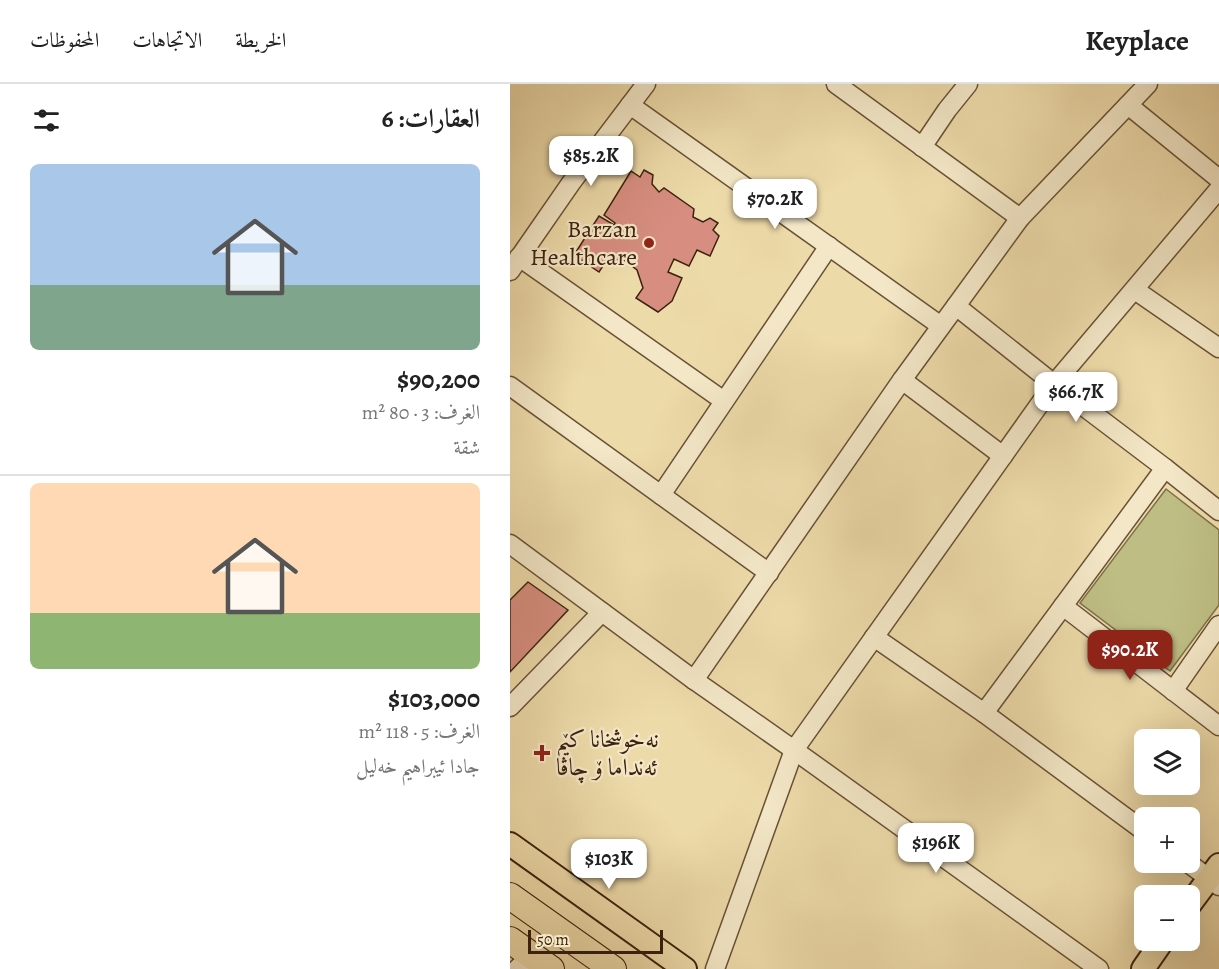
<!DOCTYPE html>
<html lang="ar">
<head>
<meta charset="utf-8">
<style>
  :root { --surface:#fff; --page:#f2f2f2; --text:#222; --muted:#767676; --line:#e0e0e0; --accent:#8f2418 }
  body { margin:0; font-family:Alegreya,Amiri,serif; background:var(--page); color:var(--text); direction:rtl; height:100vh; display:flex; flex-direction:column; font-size:22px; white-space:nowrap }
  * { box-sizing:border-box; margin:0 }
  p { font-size:20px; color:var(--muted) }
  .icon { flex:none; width:33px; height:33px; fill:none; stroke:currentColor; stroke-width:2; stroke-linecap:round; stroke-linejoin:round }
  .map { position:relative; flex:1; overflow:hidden; direction:ltr }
  .sheet { display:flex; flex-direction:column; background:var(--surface); width:510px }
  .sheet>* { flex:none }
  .tools { position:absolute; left:624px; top:645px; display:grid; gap:12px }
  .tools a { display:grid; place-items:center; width:66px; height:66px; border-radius:9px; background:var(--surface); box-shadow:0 6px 24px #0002; font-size:30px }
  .scale { position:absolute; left:18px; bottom:15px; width:135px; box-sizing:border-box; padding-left:6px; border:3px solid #3d230f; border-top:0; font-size:16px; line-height:21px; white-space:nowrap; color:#3d230f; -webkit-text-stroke:4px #f3e7c7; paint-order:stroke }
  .price { position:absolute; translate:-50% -51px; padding:0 14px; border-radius:12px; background:#fff; color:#222; font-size:20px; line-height:39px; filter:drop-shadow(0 2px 3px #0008) }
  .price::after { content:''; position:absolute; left:50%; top:36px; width:18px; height:14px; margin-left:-9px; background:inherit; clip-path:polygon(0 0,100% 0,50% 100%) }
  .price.current { background:var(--accent); color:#fff }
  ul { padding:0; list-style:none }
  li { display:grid; align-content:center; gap:12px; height:318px; padding:0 30px }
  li+li { border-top:2px solid var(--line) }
  li span { display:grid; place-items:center; height:186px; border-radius:9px; color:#555 }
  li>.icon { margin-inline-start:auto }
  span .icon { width:108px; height:108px; fill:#fffc; stroke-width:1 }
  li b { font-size:26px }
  h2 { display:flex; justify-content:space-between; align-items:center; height:72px; padding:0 30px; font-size:26px }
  header { display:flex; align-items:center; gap:36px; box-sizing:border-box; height:84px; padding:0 30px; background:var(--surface); border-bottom:2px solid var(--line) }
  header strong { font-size:28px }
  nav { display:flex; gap:33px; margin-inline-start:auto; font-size:21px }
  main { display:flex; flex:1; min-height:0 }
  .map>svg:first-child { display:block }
  .green { fill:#bebe84; stroke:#7e704a; stroke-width:1.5 }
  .building { fill:#d78e80; stroke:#3d230f; stroke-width:1.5 }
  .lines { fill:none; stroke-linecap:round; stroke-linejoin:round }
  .minor-casing { stroke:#695136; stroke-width:21 }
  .major-casing { stroke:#3d230f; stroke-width:26 }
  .highway-casing { stroke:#3d230f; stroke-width:28 }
  .minor { stroke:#f3e7c7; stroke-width:18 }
  .major { stroke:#eddaa9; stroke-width:22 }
  .highway { stroke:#eddaa9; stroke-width:26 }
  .poi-dot { fill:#8f2418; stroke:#f3e7c7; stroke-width:2 }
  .labels { text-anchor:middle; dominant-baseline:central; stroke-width:4.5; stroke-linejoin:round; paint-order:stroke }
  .poi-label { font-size:24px; fill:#3d230f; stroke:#f3e7c7; text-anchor:end }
</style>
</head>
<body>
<header>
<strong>Keyplace</strong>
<nav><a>الخريطة</a><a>الاتجاهات</a><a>المحفوظات</a></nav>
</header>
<main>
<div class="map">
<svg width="709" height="885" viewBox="0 0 709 885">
  <rect width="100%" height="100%" fill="#eddaa9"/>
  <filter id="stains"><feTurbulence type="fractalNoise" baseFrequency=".00333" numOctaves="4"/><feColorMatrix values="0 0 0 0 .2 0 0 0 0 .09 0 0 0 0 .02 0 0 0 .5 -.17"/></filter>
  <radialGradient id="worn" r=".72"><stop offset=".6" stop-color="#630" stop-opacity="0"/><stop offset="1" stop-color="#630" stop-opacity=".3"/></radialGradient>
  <path class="green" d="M 656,405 L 709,446 L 709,521 L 660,587 L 570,519 Z"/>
  <g class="building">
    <path d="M 134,86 L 143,91 L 142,100 L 149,108 L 154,104 L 184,125 L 183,133 L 193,138 L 200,134 L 208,139 L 203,146 L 209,152 L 200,172 L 187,166 L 179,182 L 164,175 L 158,188 L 172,194 L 162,217 L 148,228 L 126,214 L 133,204 L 127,186 L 114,176 L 97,176 L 89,188 L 64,171 L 89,132 L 104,141 L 105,139 L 94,131 L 121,87 L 130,93 Z"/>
    <path d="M 18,498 L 58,526 L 0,588 L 0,516 Z"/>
  </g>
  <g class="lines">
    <g class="minor-casing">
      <g id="minor">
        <path d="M 326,0 L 510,134"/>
        <path d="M 120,21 L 431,242"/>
        <path d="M 618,21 L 709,95"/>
        <path d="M 412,63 L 437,26 L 458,0"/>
        <path d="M 9,173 L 214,317"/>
        <path d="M 0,187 L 61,99 L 136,0"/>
        <path d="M 625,206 L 709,264"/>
        <path d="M 446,222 L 544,300 L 655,384 L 709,427"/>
        <path d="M 392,296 L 493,372"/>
        <path d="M 0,302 L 259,489"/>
        <path d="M 151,411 L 319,162"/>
        <path d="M 0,460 L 184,596 L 284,666 L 589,885"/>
        <path d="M 553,522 L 709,642"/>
        <path d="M 364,553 L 474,629 L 634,747"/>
        <path d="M 184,596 L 392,296 L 510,134 L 638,0"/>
        <path d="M 663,607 L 709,541"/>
        <path d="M 0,623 L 92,528"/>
        <path d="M 474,629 L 655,384"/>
        <path d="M 677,778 L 709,802"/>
        <path d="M 7,885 L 22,871"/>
        <path d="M 205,885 L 284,666 L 544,300 L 709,105"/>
      </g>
    </g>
    <g class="major-casing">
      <g id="major">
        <path d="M 0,760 L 175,885"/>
        <path d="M 680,820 L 709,781"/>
        <path d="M 633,885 L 653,856"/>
      </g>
    </g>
    <g class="highway-casing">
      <g id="highway">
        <path d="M 0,812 L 103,885"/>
        <path d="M 0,856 L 41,885"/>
      </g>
    </g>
    <use href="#minor" class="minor"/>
    <use href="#major" class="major"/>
    <use href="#highway" class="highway"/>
  </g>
  <g class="poi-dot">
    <circle cx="139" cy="159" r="6"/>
    <path d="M29 660h6v6h6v6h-6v6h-6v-6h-6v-6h6z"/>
  </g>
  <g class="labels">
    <g class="poi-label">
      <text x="127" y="145">Barzan<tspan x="127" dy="28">Healthcare</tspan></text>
      <text x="46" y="655" text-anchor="start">نەخوشخانا کێم<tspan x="46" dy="28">ئەنداما ۆ چاڤا</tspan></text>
    </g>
  </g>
  <rect width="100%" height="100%" filter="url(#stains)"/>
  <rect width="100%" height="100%" fill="url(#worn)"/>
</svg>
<div class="tools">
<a><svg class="icon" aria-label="layers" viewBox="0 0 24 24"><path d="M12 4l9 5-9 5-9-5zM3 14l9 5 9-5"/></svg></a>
<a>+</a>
<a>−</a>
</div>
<div class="scale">50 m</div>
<b class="price" style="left:81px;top:103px">$85.2K</b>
<b class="price" style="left:265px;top:146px">$70.2K</b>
<b class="price" style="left:566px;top:339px">$66.7K</b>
<b class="price current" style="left:620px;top:597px">$90.2K</b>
<b class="price" style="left:426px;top:790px">$196K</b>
<b class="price" style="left:99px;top:806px">$103K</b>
</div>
<section class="sheet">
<h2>العقارات: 6<svg class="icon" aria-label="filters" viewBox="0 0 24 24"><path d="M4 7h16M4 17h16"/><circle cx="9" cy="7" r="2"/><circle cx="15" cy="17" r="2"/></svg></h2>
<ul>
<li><span style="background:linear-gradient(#a9c7e8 65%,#7fa58c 0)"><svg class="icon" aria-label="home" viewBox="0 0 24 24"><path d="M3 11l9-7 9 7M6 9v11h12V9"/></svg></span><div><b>$90,200</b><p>الغرف: 3 · 80 m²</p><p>شقة</p></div></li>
<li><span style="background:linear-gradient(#ffd9b3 70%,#8fb573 0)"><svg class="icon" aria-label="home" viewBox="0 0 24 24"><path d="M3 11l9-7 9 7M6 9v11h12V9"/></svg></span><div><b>$103,000</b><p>الغرف: 5 · 118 m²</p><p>جادا ئیبراهیم خەلیل</p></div></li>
</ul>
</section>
</main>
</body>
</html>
